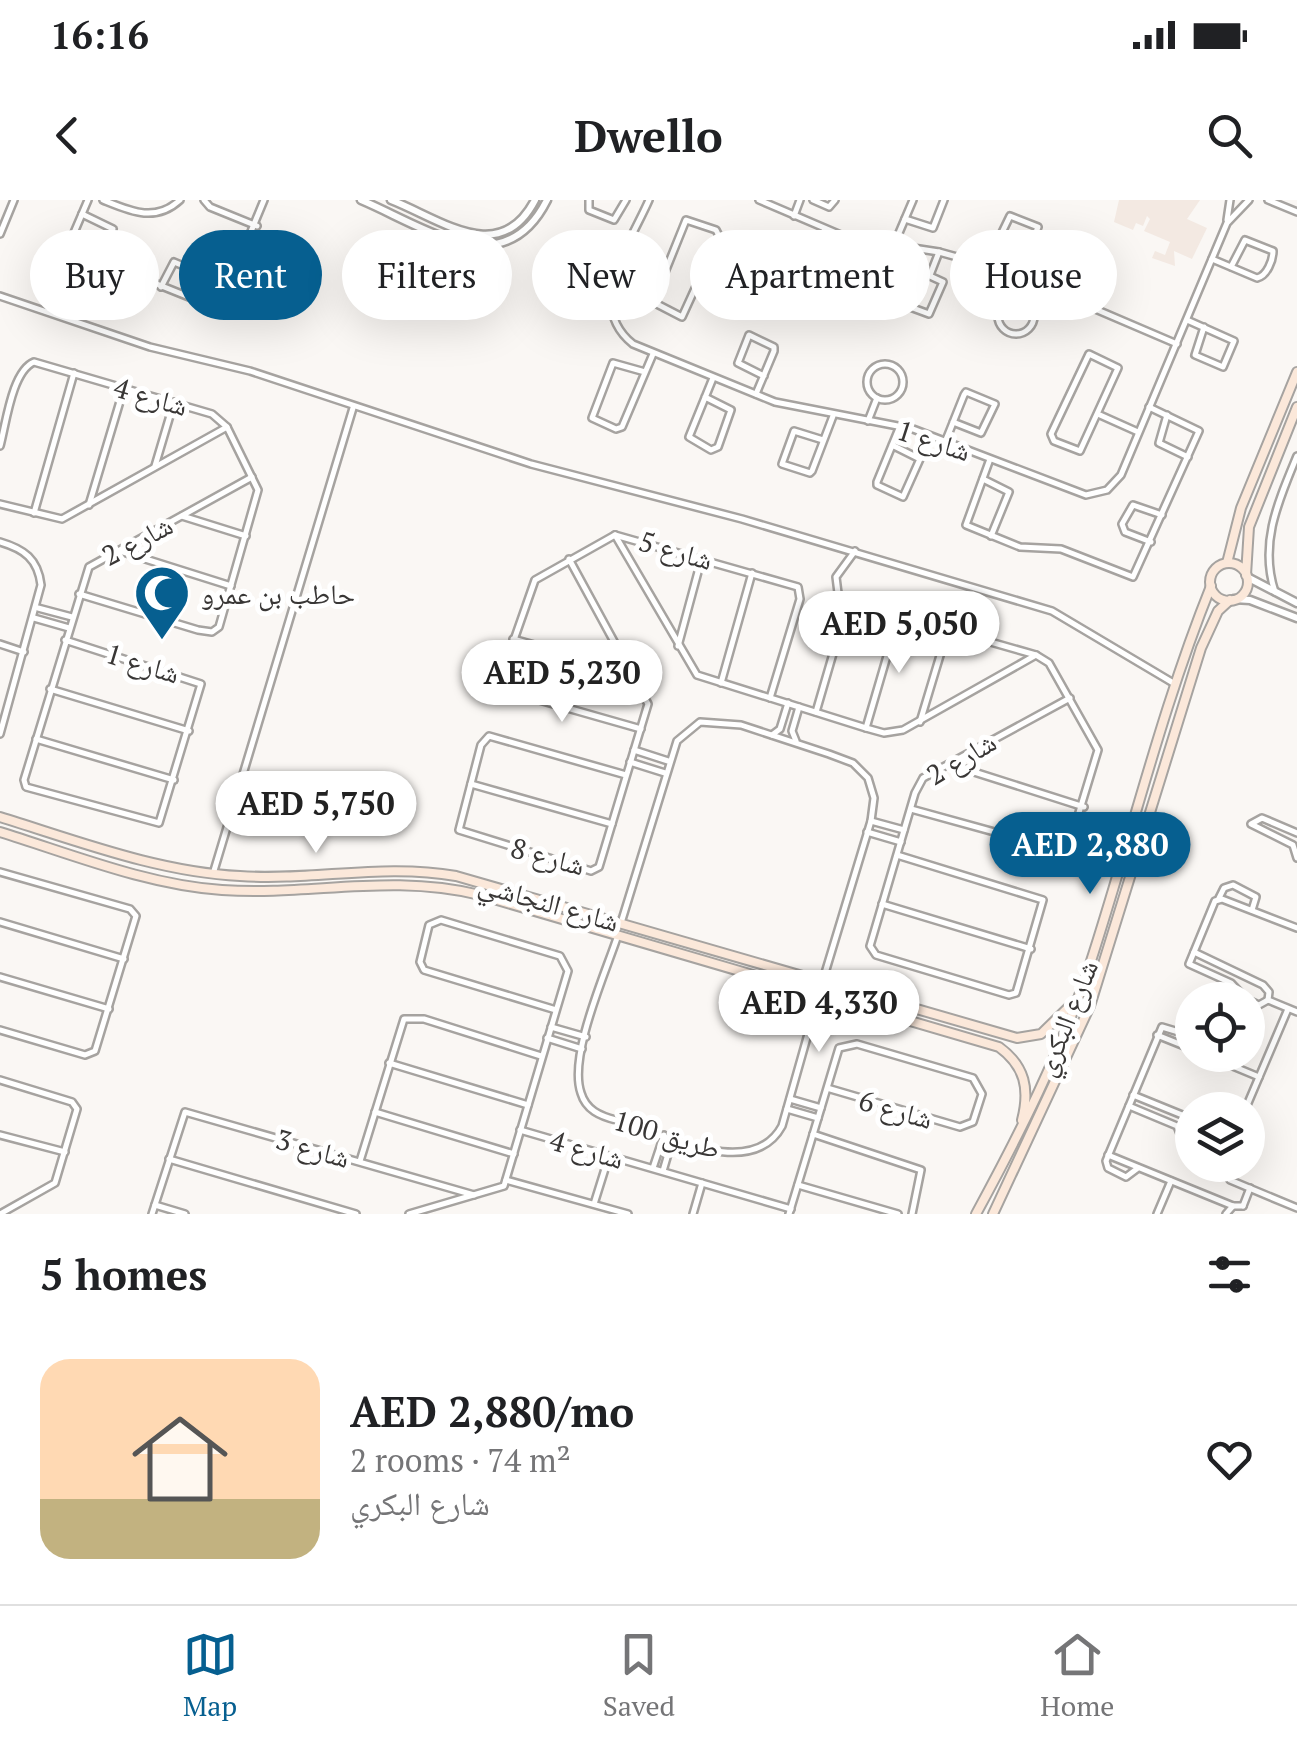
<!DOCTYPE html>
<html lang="en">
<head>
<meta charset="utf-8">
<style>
  :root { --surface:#fff; --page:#f2f2f2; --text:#202124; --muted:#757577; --line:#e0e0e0; --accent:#065f90 }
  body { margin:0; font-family:"PT Serif","Noto Naskh Arabic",serif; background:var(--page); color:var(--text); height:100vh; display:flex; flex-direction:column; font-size:38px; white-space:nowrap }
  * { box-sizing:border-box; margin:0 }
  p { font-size:32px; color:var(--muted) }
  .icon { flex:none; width:55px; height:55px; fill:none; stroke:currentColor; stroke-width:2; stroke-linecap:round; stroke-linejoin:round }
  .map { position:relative; height:1014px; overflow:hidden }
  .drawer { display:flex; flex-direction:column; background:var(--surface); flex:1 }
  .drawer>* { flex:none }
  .hud { position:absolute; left:30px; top:30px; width:1238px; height:90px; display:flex; gap:20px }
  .tools { position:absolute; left:1175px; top:782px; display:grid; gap:20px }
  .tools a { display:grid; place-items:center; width:90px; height:90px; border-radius:50%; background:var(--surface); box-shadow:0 10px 40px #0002; font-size:50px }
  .price { position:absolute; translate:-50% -85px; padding:0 22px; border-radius:35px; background:#fff; color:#222; font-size:32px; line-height:65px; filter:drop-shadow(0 2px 5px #0008) }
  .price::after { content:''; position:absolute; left:50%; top:60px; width:30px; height:22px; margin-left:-15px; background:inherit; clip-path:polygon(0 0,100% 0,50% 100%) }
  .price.on { background:var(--accent); color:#fff }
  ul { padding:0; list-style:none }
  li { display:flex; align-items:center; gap:30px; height:250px; padding:0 40px }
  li+li { border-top:2px solid var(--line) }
  li span { display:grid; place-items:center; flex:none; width:280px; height:200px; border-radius:30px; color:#555 }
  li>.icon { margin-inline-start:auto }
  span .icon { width:120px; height:120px; fill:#fffc; stroke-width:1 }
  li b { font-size:42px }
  h2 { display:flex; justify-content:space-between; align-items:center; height:120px; padding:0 40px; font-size:42px }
  .pill { padding:0 35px; border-radius:45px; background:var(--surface); box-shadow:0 10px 40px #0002; font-size:35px; line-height:90px }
  .pill.on { background:var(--accent); color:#fff }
  .status { display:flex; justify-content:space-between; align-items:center; height:70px; padding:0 50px; background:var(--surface); direction:ltr }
  .status svg { height:28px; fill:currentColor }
  header { display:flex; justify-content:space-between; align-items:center; height:130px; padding:0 40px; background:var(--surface); font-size:45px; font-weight:800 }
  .tab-bar { display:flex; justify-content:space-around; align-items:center; height:140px; border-top:2px solid var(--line); background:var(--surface); font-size:28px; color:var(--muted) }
  .tab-bar a { display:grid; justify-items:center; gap:5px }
  .tab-bar .on { color:var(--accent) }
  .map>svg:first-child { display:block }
  .built { fill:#f3e9e2 }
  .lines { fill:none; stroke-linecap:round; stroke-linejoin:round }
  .minor-casing { stroke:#a6a3a0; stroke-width:10 }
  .tertiary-casing { stroke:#a6a3a0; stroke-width:11 }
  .secondary-casing { stroke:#a6a3a0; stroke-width:12 }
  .minor { stroke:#fff; stroke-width:5 }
  .tertiary { stroke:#fff; stroke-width:6 }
  .secondary { stroke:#fbe8da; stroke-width:8 }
  .labels { text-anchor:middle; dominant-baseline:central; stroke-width:10; stroke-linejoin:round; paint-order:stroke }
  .street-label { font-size:28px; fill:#393736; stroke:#fff }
  .poi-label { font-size:28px; fill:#393736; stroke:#fff; text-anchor:start }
</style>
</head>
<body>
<div class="status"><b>16:16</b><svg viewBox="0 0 49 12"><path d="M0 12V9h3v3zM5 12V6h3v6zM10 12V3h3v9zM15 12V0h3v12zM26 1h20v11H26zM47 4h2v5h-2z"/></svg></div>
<header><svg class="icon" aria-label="back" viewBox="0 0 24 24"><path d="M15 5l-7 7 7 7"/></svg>Dwello<svg class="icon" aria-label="search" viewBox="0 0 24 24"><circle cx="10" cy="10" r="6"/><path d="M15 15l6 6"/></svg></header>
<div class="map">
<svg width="1297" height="1014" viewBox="0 0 1297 1014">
  <rect width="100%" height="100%" fill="#faf7f4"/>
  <path class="built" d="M 1119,0 L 1200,0 L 1187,19 L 1207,28 L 1192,59 L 1174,51 L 1175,66 L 1152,58 L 1155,51 L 1165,55 L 1170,42 L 1144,31 L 1150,19 L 1147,16 L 1143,26 L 1136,23 L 1133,30 L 1114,22 Z"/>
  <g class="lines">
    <g class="minor-casing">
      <g id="minor">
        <path d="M 88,0 L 70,42 L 72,50 L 219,109 L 264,0"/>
        <path d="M 103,0 C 130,11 155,23 180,0"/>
        <path d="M 204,0 L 210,7 L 257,26"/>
        <path d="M 589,0 L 589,10 L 614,20 L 626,0"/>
        <path d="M 649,0 C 630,44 584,105 633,144 L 775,202 L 913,229 L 1086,295 L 1107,290 L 1121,275 L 1227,23 L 1249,0"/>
        <path d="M 759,0 L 848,38 L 939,52 L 1004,70 L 1177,144"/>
        <path d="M 813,0 L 829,7 L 835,0"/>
        <path d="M 1268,0 L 1297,12"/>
        <path d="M 82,14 L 113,29 L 101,62"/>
        <path d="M 794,16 L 800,0"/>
        <path d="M 1010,16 L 1038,27 L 1027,55 L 996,45 Z"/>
        <path d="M 905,19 L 933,28 L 944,0"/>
        <path d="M 686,20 L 716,30 L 719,36 L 682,117 L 653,102 Z"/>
        <path d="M 1227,20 L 1230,0"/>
        <path d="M 0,34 L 14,0"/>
        <path d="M 893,47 L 913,0"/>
        <path d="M 816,48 L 789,39 L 778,68 L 804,76 L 805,75 L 825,29"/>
        <path d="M 627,51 L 666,67"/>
        <path d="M 1212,59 L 1257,78 C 1267,76 1273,60 1273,51 L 1245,40 L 1231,67"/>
        <path d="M 987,64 L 996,45"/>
        <path d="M 919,71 L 943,82 L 929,114 L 902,104 L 913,73 Z"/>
        <path d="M 930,75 L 939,52"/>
        <path d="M 590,82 L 576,108 L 548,96 L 560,70 L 561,70 L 610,91"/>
        <path d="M 161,87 L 174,62 L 231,86"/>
        <path d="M 0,96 L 150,147 L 250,171 L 531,264 L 742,319 L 1052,411 L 1175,484"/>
        <circle cx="1016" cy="116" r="18"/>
        <path d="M 1021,99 L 1030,82"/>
        <path d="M 1187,120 L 1234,141 L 1223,167 L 1195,155 L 1204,127"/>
        <path d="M 1089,154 L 1118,168 L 1080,251 L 1054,241 L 1051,234 Z"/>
        <circle cx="885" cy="182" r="18"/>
        <path d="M 645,172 L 613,163 L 592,218 L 616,229 L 622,227 L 653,154"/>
        <path d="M 756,194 L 774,151 L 774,147 L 749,135 L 738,163 L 764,176"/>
        <path d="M 705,197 L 731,210 L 718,247 L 711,250 L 689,237 L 713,178"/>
        <path d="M 1100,215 L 1138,232"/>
        <path d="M 1167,215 L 1159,243 L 1188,257"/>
        <path d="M 868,221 L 877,198"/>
        <path d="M 823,240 L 794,231 L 782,264 L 810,273 L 812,271 L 833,216"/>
        <path d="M 946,240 L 964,195 L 966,192 L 995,204 L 981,233 L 953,222"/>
        <path d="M 892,245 L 920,259 L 903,297 L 877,285 L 877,282 L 900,226"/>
        <path d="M 0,246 C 6,224 12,171 34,162 L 212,214 L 227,227 L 258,290 L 219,427 L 212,432 L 198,430 L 79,394"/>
        <path d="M 990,259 L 966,325 L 1020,347 L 1061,349 L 1133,377 L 1199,231 L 1149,207"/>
        <path d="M 155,266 L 174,202"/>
        <path d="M 983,279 L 1009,292 L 991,336"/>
        <path d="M 0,304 L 62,319 L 227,227"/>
        <path d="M 89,305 L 124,188"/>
        <path d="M 34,313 L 74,173"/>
        <path d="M 182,316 L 246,336"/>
        <path d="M 615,335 L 697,475 L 866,528 L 884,533 L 903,530 L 1036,455"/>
        <path d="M 615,335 L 535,380 L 501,477 L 503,485 L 518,494 L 641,529"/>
        <path d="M 615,335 L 798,387 L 800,399 L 770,498"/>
        <path d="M 0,342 C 24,349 38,359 41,385 L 0,534"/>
        <path d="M 1151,342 L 1125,332 L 1122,324 L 1133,305 L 1162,315"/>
        <path d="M 120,351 L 231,386"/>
        <path d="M 569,359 L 648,504 L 599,667 L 591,671 L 459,630 L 481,545 L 489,536 L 626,575"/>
        <path d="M 1275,392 C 1259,344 1278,302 1297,256"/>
        <path d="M 850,405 L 838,393 L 836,377 L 855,351"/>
        <path d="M 38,408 L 72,417"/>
        <path d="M 34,418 L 69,428"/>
        <path d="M 513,439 L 631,472"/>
        <path d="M 65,440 L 201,484 L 159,623 L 26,587 L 24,580 L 89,367 L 252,277"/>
        <path d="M 0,444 L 24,452"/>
        <path d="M 678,446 L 702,357"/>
        <path d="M 721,483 L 752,373"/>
        <path d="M 50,489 L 189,531"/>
        <path d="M 816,512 L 846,409 L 854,403 L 1036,455 L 1049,463 L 1098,550 L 1067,652 L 911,609"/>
        <path d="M 920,522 L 948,429"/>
        <path d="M 866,528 L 899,415"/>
        <path d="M 772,535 L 780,529 L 788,503"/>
        <path d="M 36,539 L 174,580"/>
        <path d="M 796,541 L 792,531 L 799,507"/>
        <path d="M 634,550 L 668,561"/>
        <path d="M 630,562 L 665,573"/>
        <path d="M 949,564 L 1084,607"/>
        <path d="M 471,584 L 612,624"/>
        <path d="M 871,621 L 904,630"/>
        <path d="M 867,632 L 901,642"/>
        <path d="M 1297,633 L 1262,618 L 1251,624 L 1293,645 L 1297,658"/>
        <path d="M 897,655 L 1043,700 L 1016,793 L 1009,795 L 876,755 L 870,746 L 915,593 L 923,578 L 1070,498"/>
        <path d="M 0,672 L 130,709 L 136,716 L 95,851 L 85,855 L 0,830"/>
        <path d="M 213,674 L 353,208"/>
        <path d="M 1219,698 L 1224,688 L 1233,685 L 1256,697 L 1252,710"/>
        <path d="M 882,704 L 1031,749"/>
        <path d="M 0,722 L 124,759"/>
        <path d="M 621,723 L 677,541 L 700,522 L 741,525 L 829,554 L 853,563 L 868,578 L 874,598 L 871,621 L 822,783"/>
        <path d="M 618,735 C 606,772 568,856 581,893 C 586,910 600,916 616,920 C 661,933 752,982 782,926 L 819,795"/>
        <path d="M 1194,752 L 1263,785 L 1269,792 L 1268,800"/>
        <path d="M 0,777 L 109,809"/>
        <path d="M 1247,800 L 1231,783 L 1189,764 L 1215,701 L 1222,699 L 1297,728"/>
        <path d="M 1248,800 L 1259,805 L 1268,800"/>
        <path d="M 1268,800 L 1297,812"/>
        <path d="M 551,827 L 586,837"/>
        <path d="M 1157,835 L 1192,849"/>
        <path d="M 547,838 L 582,849"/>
        <path d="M 1206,855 L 1259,877"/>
        <path d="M 389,863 L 528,905"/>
        <path d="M 0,880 L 72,902 L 77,909 L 55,983 L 0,1014"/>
        <path d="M 1133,895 L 1192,919"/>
        <path d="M 790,899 L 821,908"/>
        <path d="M 1129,906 L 1177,926 L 1182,939 L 1192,943"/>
        <path d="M 787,909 L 818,918"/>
        <path d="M 1245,910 L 1288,809"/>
        <path d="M 375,912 L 514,954"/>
        <path d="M 520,930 L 791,1009"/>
        <path d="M 813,934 L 921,970 L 912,1014"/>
        <path d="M 0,935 L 65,952"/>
        <path d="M 1108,955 L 1233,1006 L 1243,1006"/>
        <path d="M 169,959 L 356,1014"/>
        <path d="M 360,961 L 404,819 L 424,819 L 541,856"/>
        <path d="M 1222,965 L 1230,980 L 1297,1008"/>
        <path d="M 653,968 L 664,935"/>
        <path d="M 1138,968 L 1126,977 L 1108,968 L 1106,961 L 1162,827 L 1192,836"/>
        <path d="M 663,971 L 673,937"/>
        <path d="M 506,980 L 628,1014"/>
        <path d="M 798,985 L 898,1014"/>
        <path d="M 594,1004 L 609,956"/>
        <path d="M 155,1005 L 185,1014"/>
        <path d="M 1243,1006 L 1250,988"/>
        <path d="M 152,1014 L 185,912 L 474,995"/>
        <path d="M 409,1014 L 504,986 L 568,771 L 560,756 L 441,720 L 429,725 L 420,762 L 424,770 L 556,810"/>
        <path d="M 693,1014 L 702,983"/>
        <path d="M 789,1014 L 818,918 L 839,848 L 857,844 L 973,878 L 982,894 L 973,922 L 960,927 L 827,888"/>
        <path d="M 1157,1014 L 1171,981"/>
        <path d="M 1226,1014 L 1233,1006"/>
      </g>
    </g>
    <g class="tertiary-casing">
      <g id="tertiary">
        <path d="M 361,0 C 425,27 504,86 547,0"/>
        <path d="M 391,0 C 442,20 500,67 535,0"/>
        <path d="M 1247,377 L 1297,403"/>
        <path d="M 1234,399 L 1250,400 L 1297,418"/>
      </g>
    </g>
    <g class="secondary-casing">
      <g id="secondary">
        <path d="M 1227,363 L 1241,308 L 1297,172"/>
        <circle cx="1229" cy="382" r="19"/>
        <path d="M 1246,375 L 1249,327 L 1297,207"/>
        <path d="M 0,617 C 78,641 158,672 240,676 C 313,681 383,663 456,676 L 1017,838 L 1041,834 L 1076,800"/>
        <path d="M 0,632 C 71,654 147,685 222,690 C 311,696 389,673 480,695 L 999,847 C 1025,866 1030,889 1022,920"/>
        <path d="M 976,1014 C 1019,935 1062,850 1090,764 C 1131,638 1161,510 1211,386"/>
        <path d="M 993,1014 L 1090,806 L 1201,448 L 1218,411 L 1230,400"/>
      </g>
    </g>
    <use href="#minor" class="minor"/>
    <use href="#tertiary" class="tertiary"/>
    <use href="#secondary" class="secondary"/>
  </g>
  <defs>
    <g id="mosque-pin" transform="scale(2.875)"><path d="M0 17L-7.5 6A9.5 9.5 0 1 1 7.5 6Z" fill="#065f90" stroke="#fff"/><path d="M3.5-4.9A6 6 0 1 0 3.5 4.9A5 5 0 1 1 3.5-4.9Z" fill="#fff"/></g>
  </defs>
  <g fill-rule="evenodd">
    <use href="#mosque-pin" x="162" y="393"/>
  </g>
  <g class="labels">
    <g class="street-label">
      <text transform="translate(151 196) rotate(16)">شارع 4</text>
      <text transform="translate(934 240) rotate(18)">شارع 1</text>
      <text transform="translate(137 340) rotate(-28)">شارع 2</text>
      <text transform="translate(676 350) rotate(16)">شارع 5</text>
      <text transform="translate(143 463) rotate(17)">شارع 1</text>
      <text transform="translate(961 558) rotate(-31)">شارع 2</text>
      <text transform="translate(548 656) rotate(15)">شارع 8</text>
      <text transform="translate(549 702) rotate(16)">شارع النجاشي</text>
      <text transform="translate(1066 818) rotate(-68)">شارع البكري</text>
      <text transform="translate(896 909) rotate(16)">شارع 6</text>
      <text transform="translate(667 934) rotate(16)">طريق 100</text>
      <text transform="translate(313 948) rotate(16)">شارع 3</text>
      <text transform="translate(587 949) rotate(16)">شارع 4</text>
    </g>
    <g class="poi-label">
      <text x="201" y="393">حاطب بن عمرو</text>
    </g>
  </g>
</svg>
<div class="tools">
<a><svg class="icon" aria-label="locate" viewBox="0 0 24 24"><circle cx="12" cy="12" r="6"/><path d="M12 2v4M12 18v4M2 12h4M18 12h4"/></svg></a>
<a><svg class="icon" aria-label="layers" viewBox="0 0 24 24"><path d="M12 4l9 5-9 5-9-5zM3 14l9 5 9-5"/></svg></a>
</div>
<b class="price" style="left:899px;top:476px">AED 5,050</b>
<b class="price" style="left:562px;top:525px">AED 5,230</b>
<b class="price" style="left:316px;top:656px">AED 5,750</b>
<b class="price on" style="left:1090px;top:697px">AED 2,880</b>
<b class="price" style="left:819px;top:855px">AED 4,330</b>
<div class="hud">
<a class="pill">Buy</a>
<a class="pill on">Rent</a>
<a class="pill">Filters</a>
<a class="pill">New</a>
<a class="pill">Apartment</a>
<a class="pill">House</a>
</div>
</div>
<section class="drawer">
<h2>5 homes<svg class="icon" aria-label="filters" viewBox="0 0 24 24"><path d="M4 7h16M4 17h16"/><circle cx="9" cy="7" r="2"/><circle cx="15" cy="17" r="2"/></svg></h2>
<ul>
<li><span style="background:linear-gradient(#ffd9b3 70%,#c2b280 0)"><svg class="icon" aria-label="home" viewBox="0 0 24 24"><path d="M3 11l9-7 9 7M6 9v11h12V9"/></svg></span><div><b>AED 2,880/mo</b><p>2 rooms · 74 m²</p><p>شارع البكري</p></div><svg class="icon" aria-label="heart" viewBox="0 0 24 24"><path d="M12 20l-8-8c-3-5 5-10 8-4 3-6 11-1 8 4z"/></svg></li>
</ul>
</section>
<nav class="tab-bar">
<a class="on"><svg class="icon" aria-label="map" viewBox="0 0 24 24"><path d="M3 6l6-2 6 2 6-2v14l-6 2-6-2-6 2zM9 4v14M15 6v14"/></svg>Map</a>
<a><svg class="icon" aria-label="saved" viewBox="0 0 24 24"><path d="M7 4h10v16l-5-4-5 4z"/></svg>Saved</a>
<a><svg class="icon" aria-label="home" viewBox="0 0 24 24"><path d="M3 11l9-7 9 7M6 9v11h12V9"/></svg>Home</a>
</nav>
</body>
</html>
